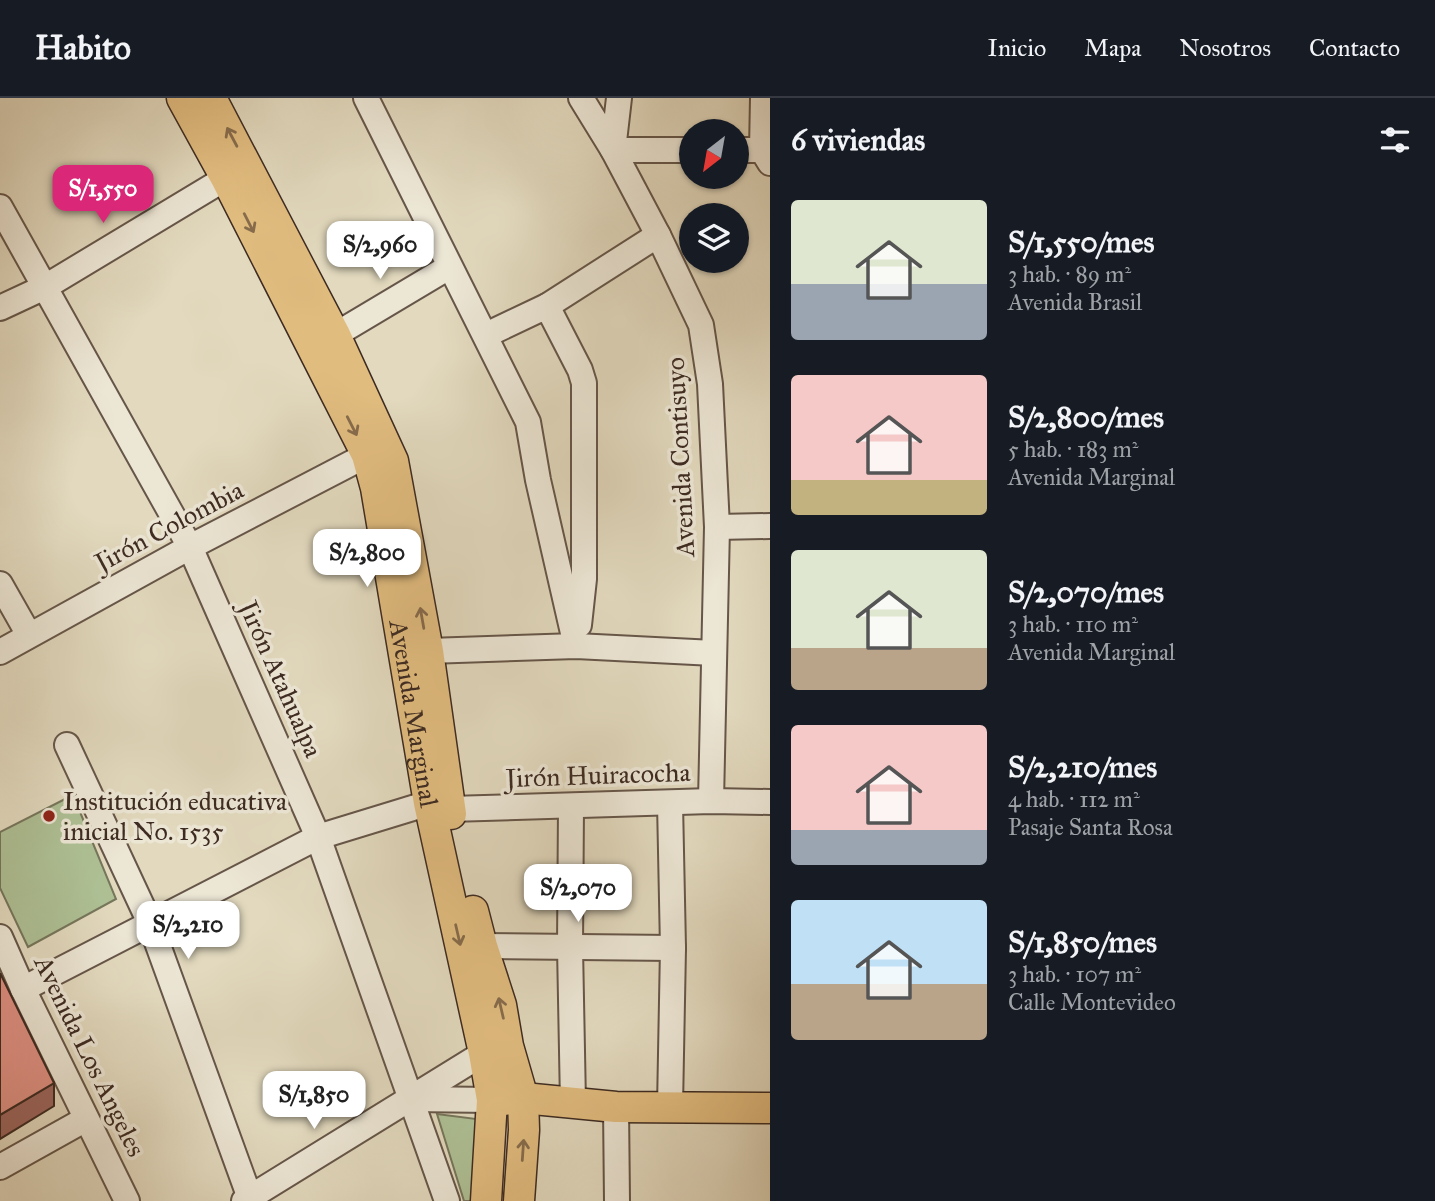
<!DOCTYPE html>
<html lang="es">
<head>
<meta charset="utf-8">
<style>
  :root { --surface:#171b24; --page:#20242c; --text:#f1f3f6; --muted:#9ea1a6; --line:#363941; --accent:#db2777 }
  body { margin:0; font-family:"IM FELL Great Primer",serif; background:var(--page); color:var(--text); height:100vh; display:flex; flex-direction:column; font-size:26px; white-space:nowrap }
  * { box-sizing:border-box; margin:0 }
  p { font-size:23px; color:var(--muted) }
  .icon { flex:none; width:38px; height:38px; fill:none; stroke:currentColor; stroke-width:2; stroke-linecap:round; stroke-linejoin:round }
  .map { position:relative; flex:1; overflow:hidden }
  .side { display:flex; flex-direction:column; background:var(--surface); width:665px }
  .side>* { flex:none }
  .needle { width:46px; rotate:211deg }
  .fabs { position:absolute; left:679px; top:21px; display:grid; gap:14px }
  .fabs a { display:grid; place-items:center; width:70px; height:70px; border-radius:50%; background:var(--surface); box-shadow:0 2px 5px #0004; font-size:35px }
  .price { position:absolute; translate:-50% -60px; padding:0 16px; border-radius:14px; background:#fff; color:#222; font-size:23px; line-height:46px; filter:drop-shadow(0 2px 4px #0008) }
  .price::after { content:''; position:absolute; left:50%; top:42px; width:21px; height:16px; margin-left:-10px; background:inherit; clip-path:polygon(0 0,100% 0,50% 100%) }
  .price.active { background:var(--accent); color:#fff }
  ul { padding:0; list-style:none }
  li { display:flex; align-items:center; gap:21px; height:175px; padding:0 21px }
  li span { display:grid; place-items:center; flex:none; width:196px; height:140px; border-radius:7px; color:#555 }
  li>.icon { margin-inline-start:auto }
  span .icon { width:84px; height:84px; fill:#fffc; stroke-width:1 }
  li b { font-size:30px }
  h2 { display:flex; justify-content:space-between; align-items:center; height:84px; padding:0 21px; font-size:30px }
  header { display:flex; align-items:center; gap:42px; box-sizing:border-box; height:98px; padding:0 35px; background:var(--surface); border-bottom:2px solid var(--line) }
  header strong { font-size:33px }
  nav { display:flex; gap:38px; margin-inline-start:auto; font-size:24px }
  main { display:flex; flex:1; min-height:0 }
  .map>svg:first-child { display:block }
  .green { fill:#aec095; stroke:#76765c; stroke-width:2 }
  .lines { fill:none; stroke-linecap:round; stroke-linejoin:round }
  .minor-casing { stroke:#665649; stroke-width:28 }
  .major-casing { stroke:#3d2b22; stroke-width:33 }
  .minor { stroke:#ece6d5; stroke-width:24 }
  .major { stroke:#e1bc7f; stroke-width:30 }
  .shaded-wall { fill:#9b655c; stroke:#3d2b22; stroke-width:2 }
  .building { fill:#de9083; stroke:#3d2b22; stroke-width:2 }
  .oneway { stroke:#876c4c }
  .poi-dot { fill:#8f2418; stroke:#ece6d5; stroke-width:2.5 }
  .labels { text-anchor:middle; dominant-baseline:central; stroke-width:7; stroke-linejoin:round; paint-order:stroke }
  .street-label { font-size:26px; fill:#3d2b22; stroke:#ece6d5 }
  .poi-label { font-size:26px; fill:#3d2b22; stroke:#ece6d5; text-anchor:start }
</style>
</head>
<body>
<header>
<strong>Habito</strong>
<nav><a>Inicio</a><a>Mapa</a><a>Nosotros</a><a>Contacto</a></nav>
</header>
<main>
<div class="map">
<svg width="770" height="1103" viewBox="0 0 770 1103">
  <rect width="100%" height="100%" fill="#e2d9be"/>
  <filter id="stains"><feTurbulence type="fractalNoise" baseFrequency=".00286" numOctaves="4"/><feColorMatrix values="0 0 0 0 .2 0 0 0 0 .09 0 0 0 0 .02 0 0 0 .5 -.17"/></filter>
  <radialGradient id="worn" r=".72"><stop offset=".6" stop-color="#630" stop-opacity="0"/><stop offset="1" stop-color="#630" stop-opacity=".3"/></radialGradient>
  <g class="green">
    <path d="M 73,697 L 116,801 L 28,849 L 0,790 L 0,734 Z"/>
    <path d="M 437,1016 L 492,1023 L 484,1103 L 464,1103 Z"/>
  </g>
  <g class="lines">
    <g class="minor-casing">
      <g id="minor">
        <path d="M 366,0 L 528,324 L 538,382 L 576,548"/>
        <path d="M 581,0 L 613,52 L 658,137 L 701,227 L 710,286 L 717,429 L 711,703"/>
        <path d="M 619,0 L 613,52 L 691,52"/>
        <path d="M 763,0 L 762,52 L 770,65"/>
        <path d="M 737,52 L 762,52"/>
        <path d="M 0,109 L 190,449 L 318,739 L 447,1103"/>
        <path d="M 547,208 L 658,137"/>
        <path d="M 0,210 L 45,189 L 226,80"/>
        <path d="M 335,237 L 449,169"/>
        <path d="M 486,237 L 547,208 L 580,272 L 584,285 L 584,481 L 579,527"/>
        <path d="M 717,429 L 770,428"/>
        <path d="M 0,486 L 29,537"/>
        <path d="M 428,553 L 576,548 L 714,555"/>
        <path d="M 0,554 L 190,449 L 367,357"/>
        <path d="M 67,647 L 150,825 L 251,1103"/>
        <path d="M 571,708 L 570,849 L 573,1005"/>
        <path d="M 0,839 L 23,891 L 127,1103"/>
        <path d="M 482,848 L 673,850"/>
        <path d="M 23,891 L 318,739 L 429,705 L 450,711 L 711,703 L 770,704"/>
        <path d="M 410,1001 L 492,1002"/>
        <path d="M 616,1009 L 617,1103"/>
        <path d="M 670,1009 L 673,850 L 670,705"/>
        <path d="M 0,1069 L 86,1021"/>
        <path d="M 244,1103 L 484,955 L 501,950"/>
      </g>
    </g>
    <g class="major-casing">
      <g id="major">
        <path id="s1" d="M 182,0 L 226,80 L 367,357 L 376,390 L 429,705 L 484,955 L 492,1002 L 486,1103"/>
        <path d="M 211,0 L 335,237 L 393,363 L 428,553 L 451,716"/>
        <path d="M 473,813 L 482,848 L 501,907 L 508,948 L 523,1000 L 524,1032 L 519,1103"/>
        <path d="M 503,1002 L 523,1000 L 616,1009 L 770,1010"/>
      </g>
    </g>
    <use href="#minor" class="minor"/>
    <use href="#major" class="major"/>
  </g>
  <path class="shaded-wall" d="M 54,985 L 54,1008 L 0,1041 L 0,1017 Z"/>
  <path class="building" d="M 0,875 L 54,985 L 0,1017 Z"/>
  <defs><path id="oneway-shaft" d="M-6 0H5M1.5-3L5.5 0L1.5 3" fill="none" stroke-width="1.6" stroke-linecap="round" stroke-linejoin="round" transform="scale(1.75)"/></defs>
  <g class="oneway">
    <use href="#oneway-shaft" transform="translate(232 39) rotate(-118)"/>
    <use href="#oneway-shaft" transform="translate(249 125) rotate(63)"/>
    <use href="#oneway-shaft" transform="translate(352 328) rotate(63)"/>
    <use href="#oneway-shaft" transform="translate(422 520) rotate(-100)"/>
    <use href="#oneway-shaft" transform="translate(458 837) rotate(77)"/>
    <use href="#oneway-shaft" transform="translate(501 910) rotate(-103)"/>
    <use href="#oneway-shaft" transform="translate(523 1052) rotate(-86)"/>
  </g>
  <circle class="poi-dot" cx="49" cy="718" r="7"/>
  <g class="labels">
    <g class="street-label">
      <text transform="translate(680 359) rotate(-93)">Avenida Contisuyo</text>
      <text transform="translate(169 428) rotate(-28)">Jirón Colombia</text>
      <text transform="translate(281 581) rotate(66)">Jirón Atahualpa</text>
      <text stroke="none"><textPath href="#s1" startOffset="665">Avenida Marginal</textPath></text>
      <text transform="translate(598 677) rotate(-2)">Jirón Huiracocha</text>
      <text transform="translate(90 958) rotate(64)">Avenida Los Angeles</text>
    </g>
    <g class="poi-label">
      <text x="63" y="703">Institución educativa<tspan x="63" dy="30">inicial No. 1535</tspan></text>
    </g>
  </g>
  <rect width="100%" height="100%" filter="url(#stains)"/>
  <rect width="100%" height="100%" fill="url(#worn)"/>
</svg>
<div class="fabs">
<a><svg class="needle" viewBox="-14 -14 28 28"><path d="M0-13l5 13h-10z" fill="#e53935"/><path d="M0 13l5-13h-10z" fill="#9ea1a6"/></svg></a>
<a><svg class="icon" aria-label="layers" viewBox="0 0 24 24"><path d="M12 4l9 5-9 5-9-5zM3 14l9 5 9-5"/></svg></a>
</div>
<b class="price active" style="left:103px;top:127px">S/1,550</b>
<b class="price" style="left:380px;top:183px">S/2,960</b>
<b class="price" style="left:367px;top:491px">S/2,800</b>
<b class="price" style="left:578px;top:826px">S/2,070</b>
<b class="price" style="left:188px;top:863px">S/2,210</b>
<b class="price" style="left:314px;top:1033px">S/1,850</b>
</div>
<section class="side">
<h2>6 viviendas<svg class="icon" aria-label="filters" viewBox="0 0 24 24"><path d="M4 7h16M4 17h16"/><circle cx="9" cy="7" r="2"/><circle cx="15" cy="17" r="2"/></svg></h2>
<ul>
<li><span style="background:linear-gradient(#dfe7d0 60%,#9aa5b1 0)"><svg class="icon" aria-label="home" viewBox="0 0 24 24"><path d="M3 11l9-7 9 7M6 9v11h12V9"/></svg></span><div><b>S/1,550/mes</b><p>3 hab. · 89 m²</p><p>Avenida Brasil</p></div></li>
<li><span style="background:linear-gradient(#f6c9c9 75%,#c2b280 0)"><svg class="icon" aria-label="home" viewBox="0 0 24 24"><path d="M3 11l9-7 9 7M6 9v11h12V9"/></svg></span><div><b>S/2,800/mes</b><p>5 hab. · 183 m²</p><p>Avenida Marginal</p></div></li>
<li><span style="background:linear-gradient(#dfe7d0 70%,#b9a48a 0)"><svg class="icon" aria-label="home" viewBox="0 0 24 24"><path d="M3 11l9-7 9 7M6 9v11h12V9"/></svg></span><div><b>S/2,070/mes</b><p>3 hab. · 110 m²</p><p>Avenida Marginal</p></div></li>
<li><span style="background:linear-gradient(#f6c9c9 75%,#9aa5b1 0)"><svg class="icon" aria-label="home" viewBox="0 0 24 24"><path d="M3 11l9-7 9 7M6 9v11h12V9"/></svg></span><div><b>S/2,210/mes</b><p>4 hab. · 112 m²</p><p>Pasaje Santa Rosa</p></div></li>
<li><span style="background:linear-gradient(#bfe0f5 60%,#b9a48a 0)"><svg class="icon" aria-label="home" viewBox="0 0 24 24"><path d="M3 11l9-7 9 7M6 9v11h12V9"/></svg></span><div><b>S/1,850/mes</b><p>3 hab. · 107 m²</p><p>Calle Montevideo</p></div></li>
</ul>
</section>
</main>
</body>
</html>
